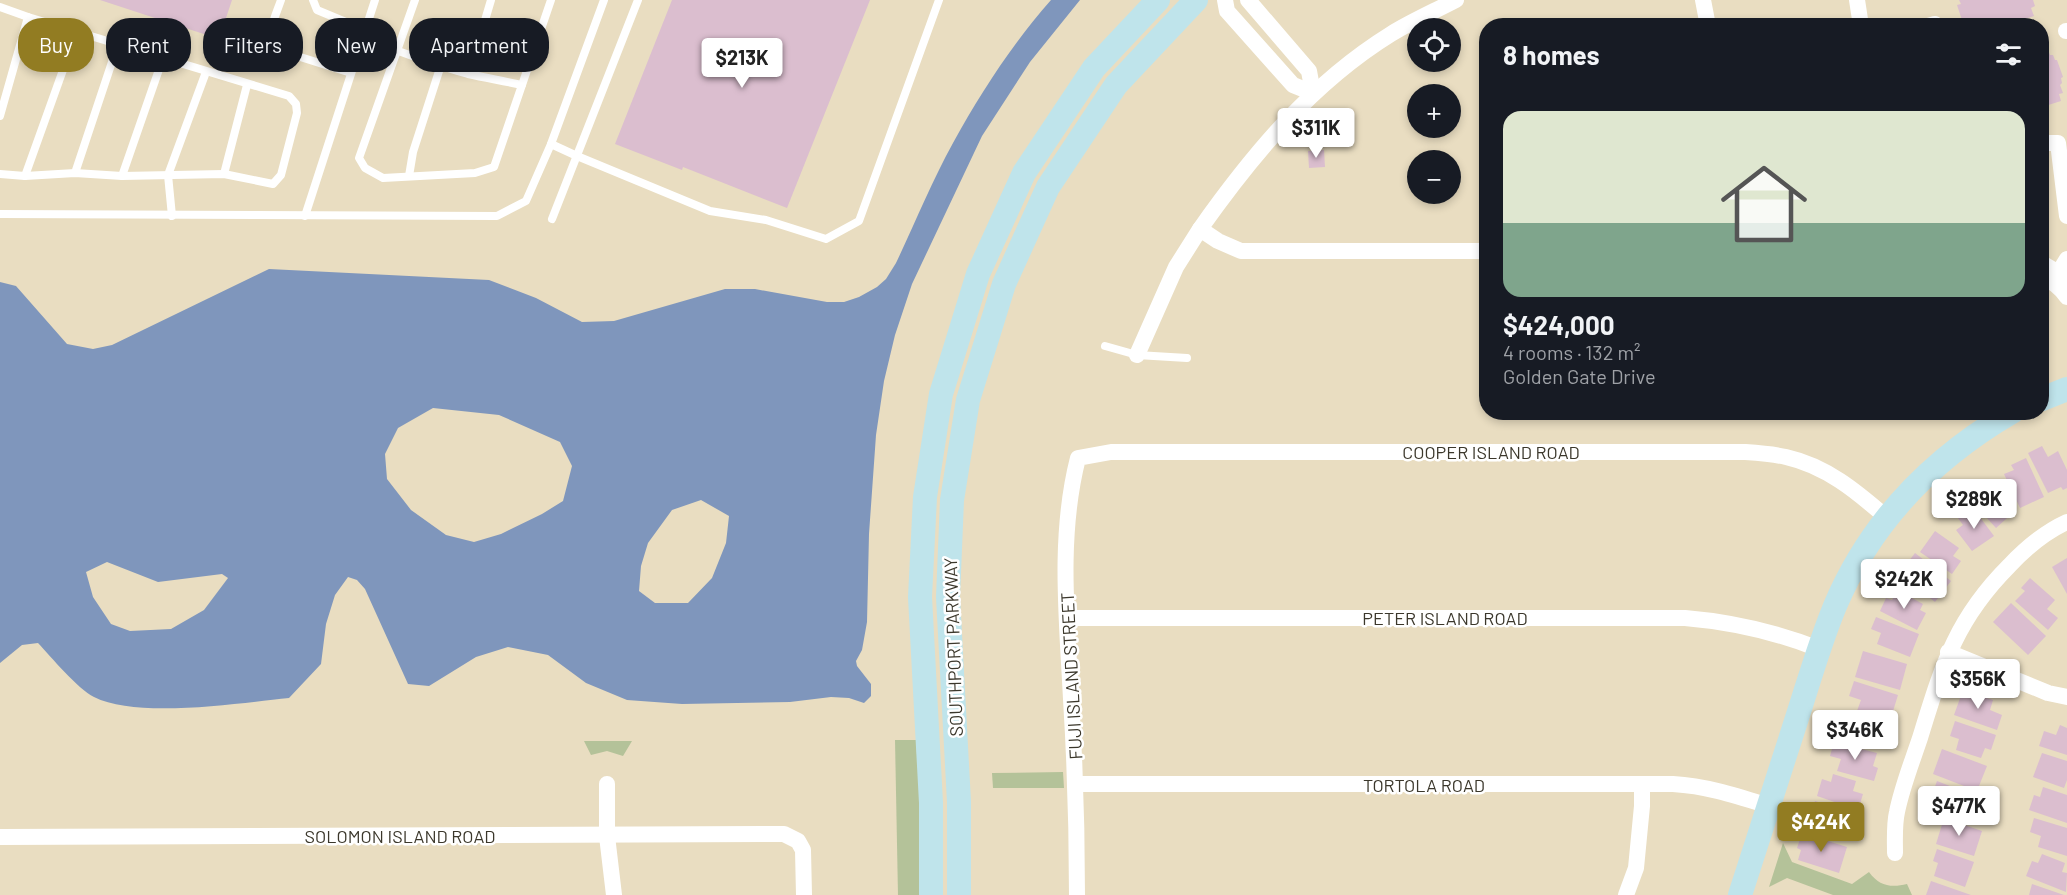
<!DOCTYPE html>
<html lang="en">
<head>
<meta charset="utf-8">
<style>
  :root { --surface:#171b24; --page:#20242c; --text:#f1f3f6; --muted:#9ea1a6; --accent:#927c22 }
  body { margin:0; font-family:Barlow,sans-serif; background:var(--page); color:var(--text); height:100vh; display:flex; flex-direction:column; font-size:22px; white-space:nowrap }
  * { box-sizing:border-box; margin:0 }
  p { font-size:20px; color:var(--muted) }
  .icon { flex:none; width:33px; height:33px; fill:none; stroke:currentColor; stroke-width:2; stroke-linecap:round; stroke-linejoin:round }
  .map { position:relative; flex:1; overflow:hidden }
  .side { position:absolute; left:1479px; top:18px; width:570px; height:402px; display:flex; flex-direction:column; background:var(--surface); border-radius:24px; box-shadow:0 3px 9px #0003 }
  .side>* { flex:none }
  .top-card { position:absolute; left:18px; top:18px; width:570px; height:54px; display:flex; gap:12px }
  .fabs { position:absolute; left:1407px; top:18px; display:grid; gap:12px }
  .fabs a { display:grid; place-items:center; width:54px; height:54px; border-radius:50%; background:var(--surface); box-shadow:0 3px 9px #0003; font-size:30px }
  .price { position:absolute; translate:-50% -51px; padding:0 14px; border-radius:6px; background:#fff; color:#222; font-size:20px; line-height:39px; filter:drop-shadow(0 2px 3px #0008) }
  .price::after { content:''; position:absolute; left:50%; top:36px; width:18px; height:14px; margin-left:-9px; background:inherit; clip-path:polygon(0 0,100% 0,50% 100%) }
  .price.selected { background:var(--accent); color:#fff }
  ul { padding:0; list-style:none }
  li { display:grid; align-content:center; gap:12px; height:318px; padding:0 24px }
  li span { display:grid; place-items:center; height:186px; border-radius:18px; color:#555 }
  li>.icon { margin-inline-start:auto }
  span .icon { width:108px; height:108px; fill:#fffc; stroke-width:1 }
  li b { font-size:26px }
  h2 { display:flex; justify-content:space-between; align-items:center; height:72px; padding:0 24px; font-size:26px }
  .chip { padding:0 21px; border-radius:24px; background:var(--surface); box-shadow:0 3px 9px #0003; font-size:21px; line-height:54px }
  .chip.selected { background:var(--accent); color:#fff }
  .map>svg:first-child { display:block }
  .green { fill:#b4c299 }
  .water { fill:#7f96bc; fill-rule:evenodd }
  .building { fill:#dbbecf }
  .lines { fill:none; stroke-linecap:round; stroke-linejoin:round }
  .lane { stroke:#fff; stroke-width:8 }
  .street { stroke:#fff; stroke-width:16 }
  .secondary { stroke:#bfe4eb; stroke-width:24 }
  .labels { text-anchor:middle; dominant-baseline:central; stroke-width:5; stroke-linejoin:round; paint-order:stroke }
  .street-label { font-size:18px; fill:#3b372b; stroke:#fff }
</style>
</head>
<body>
<div class="map">
<svg width="2067" height="895" viewBox="0 0 2067 895">
  <rect width="100%" height="100%" fill="#e9ddc1"/>
  <g class="green">
    <path d="M 895,740 L 916,740 L 919,785 L 919,895 L 898,895 Z"/>
    <path d="M 584,741 L 632,741 L 623,756 L 607,751 L 591,755 Z"/>
    <path d="M 1063,772 L 1064,788 L 993,788 L 992,773 Z"/>
    <path d="M 1783,843 L 1792,862 L 1852,884 L 1869,872 C 1879,886 1891,888 1907,884 L 1912,895 L 1833,895 L 1787,878 L 1769,887 Z"/>
  </g>
  <path class="water" d="M 1051,0 L 1080,0 L 1030,62 L 982,136 L 912,284 L 895,335 L 884,381 L 876,435 L 869,534 L 867,622 L 862,650 L 856,661 L 857,666 L 871,684 L 871,696 L 864,703 L 849,698 L 831,697 L 790,702 L 682,704 L 627,700 L 586,683 L 548,655 L 508,647 L 476,657 L 429,686 L 408,684 L 365,589 L 357,580 L 348,577 L 335,595 L 326,624 L 321,664 L 289,698 C 239,703 137,719 94,697 C 78,689 51,657 38,643 L 22,645 L 0,663 L 0,282 L 16,286 L 67,344 L 93,349 L 112,345 L 269,269 L 489,280 L 536,298 L 582,322 L 614,321 L 725,289 L 755,289 L 827,302 L 844,302 L 859,297 L 877,287 L 886,279 L 896,263 C 915,223 932,181 953,143 C 981,92 1013,43 1051,0 ZM 433,408 L 499,415 L 560,442 L 572,466 L 563,501 L 542,514 L 501,534 L 474,542 L 446,535 L 411,510 L 387,479 L 385,454 L 398,428 ZM 701,500 L 729,516 L 726,543 L 712,578 L 688,603 L 655,603 L 639,591 L 641,566 L 648,543 L 672,510 ZM 107,562 L 158,582 L 222,574 L 228,578 L 204,610 L 171,629 L 130,631 L 111,624 L 93,597 L 86,572 Z"/>
  <g class="building">
    <path d="M 100,0 L 232,0 L 219,39 Z"/>
    <path d="M 672,0 L 870,0 L 787,208 L 683,167 L 682,170 L 615,144 Z"/>
    <path d="M 1959,0 L 2033,0 L 2035,6 L 2031,8 L 2034,16 L 2018,21 L 2019,26 L 1964,26 L 1957,5 L 1961,4 Z"/>
    <path d="M 2042,44 L 2043,48 L 2047,47 L 2050,55 L 2053,55 L 2055,60 L 2057,60 L 2063,77 L 2061,78 L 2062,83 L 2060,85 L 2063,93 L 2059,94 L 2061,101 L 2042,107 Z"/>
    <path d="M 1324,150 L 1325,167 L 1309,168 L 1308,151 Z"/>
    <path d="M 2042,446 L 2048,457 L 2058,451 L 2067,470 L 2067,488 L 2063,490 L 2061,487 L 2048,493 L 2028,453 Z"/>
    <path d="M 2026,458 L 2044,497 L 2020,508 L 2004,474 L 2014,470 L 2011,465 Z"/>
    <path d="M 1979,483 L 1989,493 L 1995,488 L 2016,510 L 1996,528 L 1966,495 Z"/>
    <path d="M 1973,508 L 1994,536 L 1972,551 L 1956,530 L 1963,525 L 1958,518 Z"/>
    <path d="M 1935,531 L 1959,548 L 1953,556 L 1961,561 L 1952,574 L 1920,552 Z"/>
    <path d="M 1915,553 L 1951,581 L 1935,602 L 1899,574 Z"/>
    <path d="M 2067,558 L 2067,594 L 2052,567 Z"/>
    <path d="M 2030,578 L 2055,600 L 2047,609 L 2058,618 L 2048,630 L 2015,601 L 2025,591 L 2021,588 Z"/>
    <path d="M 1897,590 L 1923,604 L 1920,610 L 1926,613 L 1917,630 L 1880,611 L 1886,598 L 1892,600 Z"/>
    <path d="M 2011,603 L 2046,636 L 2028,655 L 1993,622 Z"/>
    <path d="M 1876,617 L 1919,634 L 1910,657 L 1877,644 L 1881,633 L 1871,629 Z"/>
    <path d="M 1863,651 L 1907,664 L 1900,690 L 1855,677 Z"/>
    <path d="M 1854,681 L 1898,695 L 1890,721 L 1857,711 L 1861,700 L 1849,696 Z"/>
    <path d="M 1963,690 L 1993,700 L 1990,710 L 2002,715 L 1997,730 L 1954,715 Z"/>
    <path d="M 1860,717 L 1886,724 L 1880,749 L 1845,740 L 1850,721 L 1859,723 Z"/>
    <path d="M 1955,721 L 1996,735 L 1991,750 L 1985,748 L 1981,758 L 1956,750 L 1959,739 L 1950,736 Z"/>
    <path d="M 2060,725 L 2067,728 L 2067,755 L 2039,746 L 2044,731 L 2056,735 Z"/>
    <path d="M 1834,742 L 1877,753 L 1873,766 L 1878,768 L 1874,781 L 1837,771 L 1841,759 L 1830,756 Z"/>
    <path d="M 1942,749 L 1987,766 L 1977,791 L 1933,774 Z"/>
    <path d="M 2042,753 L 2067,761 L 2067,780 L 2064,788 L 2033,777 Z"/>
    <path d="M 1833,774 L 1856,781 L 1853,791 L 1863,794 L 1858,810 L 1817,796 L 1822,779 L 1831,782 Z"/>
    <path d="M 1937,781 L 1976,796 L 1970,811 L 1965,809 L 1961,818 L 1936,809 L 1940,800 L 1931,797 Z"/>
    <path d="M 2043,787 L 2067,795 L 2067,823 L 2029,810 L 2034,795 L 2040,797 Z"/>
    <path d="M 1815,801 L 1858,814 L 1850,841 L 1818,831 L 1822,817 L 1810,814 Z"/>
    <path d="M 1944,818 L 1982,831 L 1974,856 L 1936,844 Z"/>
    <path d="M 2034,818 L 2067,828 L 2067,856 L 2038,847 L 2041,836 L 2030,832 Z"/>
    <path d="M 1802,833 L 1847,847 L 1839,873 L 1798,860 L 1801,850 L 1797,848 Z"/>
    <path d="M 1937,849 L 1974,862 L 1965,887 L 1934,876 L 1938,863 L 1933,861 Z"/>
    <path d="M 2042,854 L 2065,863 L 2062,872 L 2067,873 L 2066,892 L 2026,876 L 2032,861 L 2038,863 Z"/>
    <path d="M 1931,881 L 1971,895 L 1926,895 Z"/>
    <path d="M 2032,884 L 2064,895 L 2029,895 Z"/>
  </g>
  <g class="lines">
    <g class="lane">
      <path d="M 281,0 C 276,15 265,35 275,49 L 351,73"/>
      <path d="M 313,0 L 317,10 L 365,30"/>
      <path d="M 604,0 L 551,144 L 577,156 L 710,211 L 766,220 L 826,239 L 859,221 L 939,0"/>
      <path d="M 0,7 L 28,17"/>
      <path d="M 362,39 C 398,50 432,64 468,74 C 486,78 504,81 522,85 L 494,167 L 475,173 L 383,178 L 365,168 L 359,158 L 415,0"/>
      <path d="M 469,74 L 491,0"/>
      <path d="M 522,85 L 551,0"/>
      <path d="M 0,116 L 28,17 L 289,96 L 296,104 L 297,113 L 281,175 L 273,184 L 224,174 L 122,176 L 75,173 L 25,176 L 0,174"/>
      <path d="M 75,173 L 118,44"/>
      <path d="M 224,174 L 247,85"/>
      <path d="M 25,176 L 77,31"/>
      <path d="M 122,176 L 163,58"/>
      <path d="M 409,176 L 413,152 L 441,65"/>
      <path d="M 0,214 L 497,216 L 526,201 L 551,144"/>
      <path d="M 172,216 L 168,175 L 206,72"/>
      <path d="M 305,216 L 375,0"/>
      <path d="M 552,219 L 638,0"/>
      <path d="M 1105,346 L 1137,355 L 1187,358"/>
    </g>
    <g class="street">
      <path d="M 1225,0 L 1227,11 L 1293,85 L 1313,93"/>
      <path d="M 1248,0 L 1309,71 L 1313,93"/>
      <path d="M 1703,0 L 1708,26"/>
      <path d="M 1857,0 L 1861,26"/>
      <path d="M 1928,26 L 1935,24"/>
      <path d="M 2066,31 L 2067,31"/>
      <path d="M 2042,143 L 2058,143 L 2067,216"/>
      <path d="M 1200,229 C 1253,154 1312,83 1391,34 C 1412,21 1435,11 1456,0"/>
      <path d="M 2042,263 L 2067,278"/>
      <path d="M 2042,277 C 2052,281 2061,288 2067,297"/>
      <path d="M 2053,282 L 2067,259"/>
      <path d="M 1137,355 L 1176,267 L 1200,229 L 1218,241 L 1241,251 L 1486,251"/>
      <path d="M 1067,618 L 1685,618 C 1732,622 1776,632 1819,649"/>
      <path d="M 1948,652 L 2048,693 L 2067,697"/>
      <path d="M 607,784 L 607,836 L 614,895"/>
      <path d="M 1076,784 L 1673,784 C 1707,786 1737,796 1769,806"/>
      <path d="M 0,837 L 784,834 L 798,841 L 803,850 L 804,895"/>
      <path d="M 1895,853 C 1895,840 1894,825 1897,812 C 1902,787 1912,762 1920,738 C 1942,667 1955,620 2009,566 C 2025,549 2045,532 2067,522"/>
      <path d="M 1077,895 C 1077,829 1075,764 1071,699 C 1067,619 1058,536 1078,458 L 1111,452 L 1744,452 C 1758,453 1773,454 1786,457 C 1826,466 1856,491 1886,517"/>
      <path d="M 1626,895 L 1636,868 L 1642,806 L 1642,784"/>
    </g>
    <g class="secondary">
      <path d="M 2042,399 L 2067,389"/>
      <path d="M 931,895 L 931,803 L 920,597 L 925,497 L 941,394 L 978,274 L 1024,173 L 1094,68 L 1158,0"/>
      <path d="M 959,895 L 959,802 L 948,597 L 952,500 L 968,400 L 1004,284 L 1048,187 L 1116,85 L 1196,0"/>
      <path d="M 1740,895 C 1759,836 1778,777 1797,718 C 1809,681 1820,642 1835,606 C 1871,521 1933,458 2012,412"/>
    </g>
  </g>
  <g class="labels">
    <g class="street-label">
      <text x="1491" y="452">COOPER ISLAND ROAD</text>
      <text x="1445" y="618">PETER ISLAND ROAD</text>
      <text transform="translate(953 647) rotate(-92)">SOUTHPORT PARKWAY</text>
      <text transform="translate(1071 676) rotate(-93)">FUJI ISLAND STREET</text>
      <text x="1424" y="785">TORTOLA ROAD</text>
      <text x="400" y="836">SOLOMON ISLAND ROAD</text>
    </g>
  </g>
</svg>
<div class="fabs">
<a><svg class="icon" aria-label="locate" viewBox="0 0 24 24"><circle cx="12" cy="12" r="6"/><path d="M12 2v4M12 18v4M2 12h4M18 12h4"/></svg></a>
<a>+</a>
<a>−</a>
</div>
<b class="price" style="left:742px;top:89px">$213K</b>
<b class="price" style="left:1316px;top:159px">$311K</b>
<b class="price" style="left:1974px;top:530px">$289K</b>
<b class="price" style="left:1904px;top:610px">$242K</b>
<b class="price" style="left:1978px;top:710px">$356K</b>
<b class="price" style="left:1855px;top:761px">$346K</b>
<b class="price" style="left:1959px;top:837px">$477K</b>
<b class="price selected" style="left:1821px;top:853px">$424K</b>
<div class="top-card">
<a class="chip selected">Buy</a>
<a class="chip">Rent</a>
<a class="chip">Filters</a>
<a class="chip">New</a>
<a class="chip">Apartment</a>
</div>
<section class="side">
<h2>8 homes<svg class="icon" aria-label="filters" viewBox="0 0 24 24"><path d="M4 7h16M4 17h16"/><circle cx="9" cy="7" r="2"/><circle cx="15" cy="17" r="2"/></svg></h2>
<ul>
<li><span style="background:linear-gradient(#dfe7d0 60%,#7fa58c 0)"><svg class="icon" aria-label="home" viewBox="0 0 24 24"><path d="M3 11l9-7 9 7M6 9v11h12V9"/></svg></span><div><b>$424,000</b><p>4 rooms · 132 m²</p><p>Golden Gate Drive</p></div></li>
</ul>
</section>
</div>
</body>
</html>
